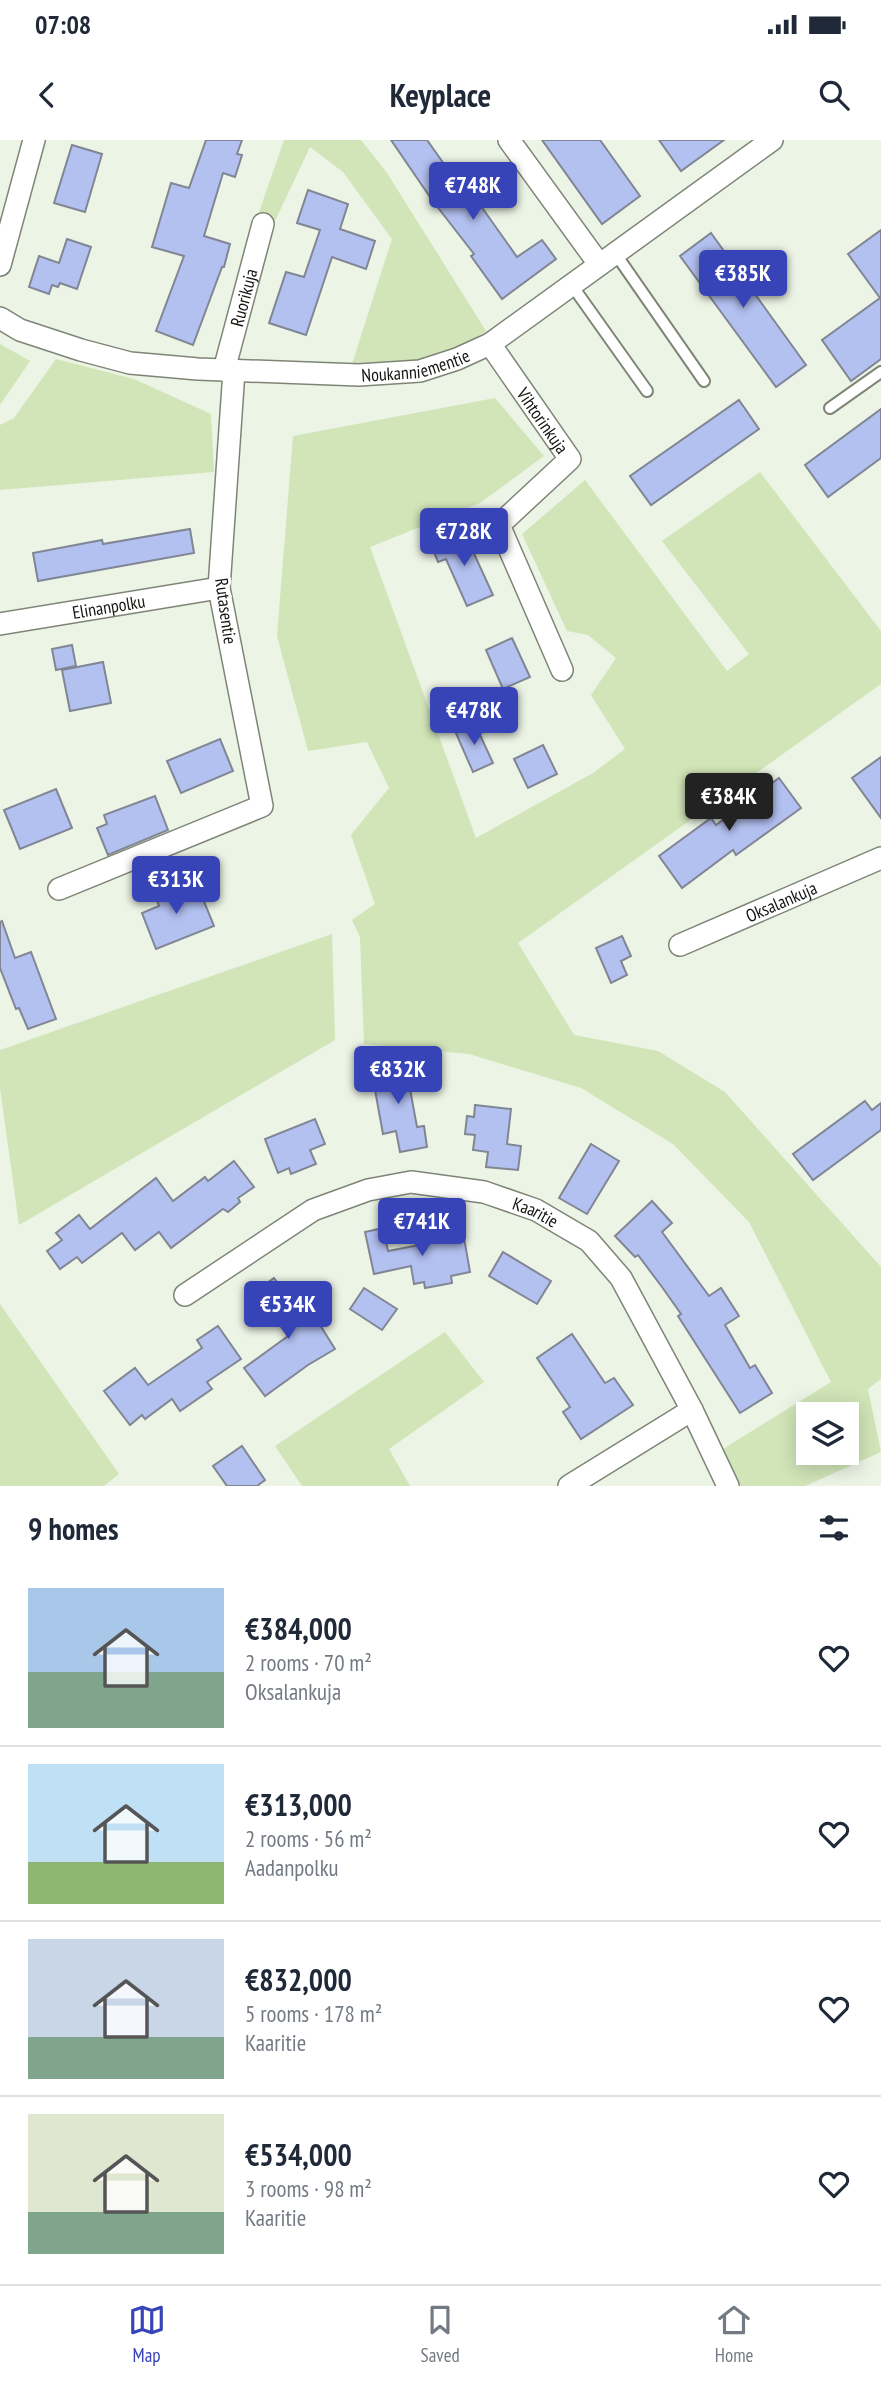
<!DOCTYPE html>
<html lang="en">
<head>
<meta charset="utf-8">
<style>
  :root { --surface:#fff; --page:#f6f6f7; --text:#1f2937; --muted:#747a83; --line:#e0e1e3; --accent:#3744b7 }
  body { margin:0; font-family:"PT Sans Narrow",sans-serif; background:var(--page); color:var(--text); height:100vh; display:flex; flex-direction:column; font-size:26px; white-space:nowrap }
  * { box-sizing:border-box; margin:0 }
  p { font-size:23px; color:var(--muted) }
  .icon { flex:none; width:38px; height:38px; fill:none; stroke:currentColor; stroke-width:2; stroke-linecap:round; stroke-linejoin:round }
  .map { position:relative; height:1346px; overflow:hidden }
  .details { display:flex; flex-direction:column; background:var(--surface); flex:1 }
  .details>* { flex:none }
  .buttons { position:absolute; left:796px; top:1262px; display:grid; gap:14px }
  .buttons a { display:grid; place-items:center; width:63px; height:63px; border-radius:0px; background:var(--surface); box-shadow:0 4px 18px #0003; font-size:35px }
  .price { position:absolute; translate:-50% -60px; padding:0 16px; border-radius:7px; background:var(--accent); color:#fff; font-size:23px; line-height:46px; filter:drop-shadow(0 2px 4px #0008) }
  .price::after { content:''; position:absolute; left:50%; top:42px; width:21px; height:16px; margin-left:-10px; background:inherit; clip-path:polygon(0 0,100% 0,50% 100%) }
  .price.selected { background:#222; color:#fff }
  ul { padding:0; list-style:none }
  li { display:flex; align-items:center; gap:21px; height:175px; padding:0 28px }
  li+li { border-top:2px solid var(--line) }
  li span { display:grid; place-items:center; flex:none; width:196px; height:140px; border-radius:0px; color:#555 }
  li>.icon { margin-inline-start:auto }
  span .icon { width:84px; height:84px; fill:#fffc; stroke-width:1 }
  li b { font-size:30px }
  h2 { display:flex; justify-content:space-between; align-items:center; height:84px; padding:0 28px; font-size:30px }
  .status { display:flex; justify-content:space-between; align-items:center; height:49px; padding:0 35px; background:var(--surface); direction:ltr }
  .status svg { height:19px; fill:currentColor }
  header { display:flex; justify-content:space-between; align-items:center; height:91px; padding:0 28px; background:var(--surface); font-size:32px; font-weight:800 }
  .tabs { display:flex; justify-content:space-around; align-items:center; height:98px; border-top:2px solid var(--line); background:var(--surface); font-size:19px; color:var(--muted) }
  .tabs a { display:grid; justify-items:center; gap:4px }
  .tabs .selected { color:var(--accent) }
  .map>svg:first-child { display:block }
  .green { fill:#d1e5b8; fill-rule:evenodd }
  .building { fill:#b3c1f1; stroke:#818694; stroke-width:2 }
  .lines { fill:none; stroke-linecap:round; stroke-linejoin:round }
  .service-casing { stroke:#7e8577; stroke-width:14 }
  .minor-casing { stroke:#7e8577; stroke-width:24 }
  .service { stroke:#fff; stroke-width:10 }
  .minor { stroke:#fff; stroke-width:21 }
  .labels { text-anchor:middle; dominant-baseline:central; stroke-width:6; stroke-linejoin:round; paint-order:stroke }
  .street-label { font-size:18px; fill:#131510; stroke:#fff }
</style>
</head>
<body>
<div class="status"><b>07:08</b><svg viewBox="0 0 49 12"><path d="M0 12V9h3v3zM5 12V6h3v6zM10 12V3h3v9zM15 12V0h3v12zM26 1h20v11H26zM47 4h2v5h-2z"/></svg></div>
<header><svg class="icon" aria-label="back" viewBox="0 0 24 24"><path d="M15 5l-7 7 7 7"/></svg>Keyplace<svg class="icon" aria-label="search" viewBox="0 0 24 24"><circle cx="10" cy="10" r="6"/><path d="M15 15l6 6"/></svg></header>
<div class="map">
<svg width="881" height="1346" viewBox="0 0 881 1346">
  <rect width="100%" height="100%" fill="#ecf4e5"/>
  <g class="green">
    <path d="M 284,0 L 361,0 L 387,33 L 486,191 C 475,198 463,206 452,211 C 426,224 380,230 352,224 L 392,99 L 343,32 L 310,7 L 275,81 L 258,75 Z"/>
    <path d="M 0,204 L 30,221 L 0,265 Z"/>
    <path d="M 56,219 L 134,239 L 211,274 L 214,332 L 0,350 L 0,285 L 14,278 Z"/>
    <path d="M 495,258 L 544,316 L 480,363 L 370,407 L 476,698 L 593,633 L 625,609 L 591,555 L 616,518 L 588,495 L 567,491 L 522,394 L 585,340 L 727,531 L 749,514 L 662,401 L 760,332 L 881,491 L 881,544 L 518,803 L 574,895 L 658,911 L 725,952 L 881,1127 L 881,1239 L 868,1249 L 881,1312 L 805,1346 L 739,1346 L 723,1309 L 831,1242 L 749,1082 L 673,1004 L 581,948 L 469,914 L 364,904 L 360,797 L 352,780 L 375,764 L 351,695 L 389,648 L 367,602 L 308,611 L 277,496 L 293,296 ZM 808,1274 L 847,1274 L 847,1312 L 808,1312 Z"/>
    <path d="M 332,794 L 335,900 L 19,1085 L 0,948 L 0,910 Z"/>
    <path d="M 0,1164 L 119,1334 L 104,1346 L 0,1346 Z"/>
    <path d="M 445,1192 L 484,1242 L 389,1309 L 410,1346 L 302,1346 L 275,1306 Z"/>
  </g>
  <g class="building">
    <path d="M 206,0 L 242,0 L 237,14 L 242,15 L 235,37 L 223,33 L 204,96 L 230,104 L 224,127 L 222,127 L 193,205 L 156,191 L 184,116 L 152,107 L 171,43 L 189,48 Z"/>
    <path d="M 391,0 L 427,0 L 466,55 L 471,52 L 517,117 L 542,100 L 556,119 L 502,159 L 471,116 L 474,114 L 432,60 Z"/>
    <path d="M 542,0 L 600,0 L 640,56 L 602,84 Z"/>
    <path d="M 659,0 L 724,0 L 681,31 Z"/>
    <path d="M 72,5 L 102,14 L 85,72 L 54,63 Z"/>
    <path d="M 308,50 L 348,64 L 340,89 L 375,101 L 366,129 L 332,117 L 306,195 L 269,183 L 286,132 L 304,137 L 320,90 L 297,83 Z"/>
    <path d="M 881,90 L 881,219 L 851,241 L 822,200 L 880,158 L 848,114 Z"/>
    <path d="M 711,93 L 806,225 L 776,247 L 680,116 Z"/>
    <path d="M 67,99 L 91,107 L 77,149 L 60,143 L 58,147 L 52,145 L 49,154 L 29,147 L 39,116 L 59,123 Z"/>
    <path d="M 739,260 L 759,289 L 651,365 L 630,336 Z"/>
    <path d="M 881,269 L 881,318 L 828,357 L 805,325 Z"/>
    <path d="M 190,389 L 194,413 L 38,441 L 33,413 L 102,400 L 103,404 Z"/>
    <path d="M 464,392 L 493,455 L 467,466 L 446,419 L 438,422 L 431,405 Z"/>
    <path d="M 512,498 L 530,537 L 503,549 L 486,510 Z"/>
    <path d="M 72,505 L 76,526 L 56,530 L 52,509 Z"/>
    <path d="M 103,522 L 111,563 L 70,571 L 62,530 Z"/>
    <path d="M 474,582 L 493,623 L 473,632 L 455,591 Z"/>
    <path d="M 220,599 L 233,631 L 181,653 L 167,621 Z"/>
    <path d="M 543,605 L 557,634 L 528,648 L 514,619 Z"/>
    <path d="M 881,617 L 881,678 L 852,638 Z"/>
    <path d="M 779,638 L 801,668 L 736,715 L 733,710 L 682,748 L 659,716 L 711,678 L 716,685 Z"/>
    <path d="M 56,649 L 72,688 L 20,709 L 4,670 Z"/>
    <path d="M 155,656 L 168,690 L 108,715 L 97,688 L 107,684 L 104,675 Z"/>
    <path d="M 176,741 L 182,756 L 199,749 L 214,786 L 156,809 L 142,773 L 159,766 L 153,751 Z"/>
    <path d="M 2,781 L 15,818 L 31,812 L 56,879 L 28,889 L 19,868 L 16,869 L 0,828 L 0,782 Z"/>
    <path d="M 622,796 L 631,816 L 621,821 L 627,835 L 611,843 L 596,808 Z"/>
    <path d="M 405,922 L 417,987 L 424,986 L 427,1007 L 400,1012 L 396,991 L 383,994 L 371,928 Z"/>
    <path d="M 865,961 L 872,970 L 881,963 L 881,990 L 813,1040 L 793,1014 Z"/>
    <path d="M 475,965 L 511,969 L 507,1004 L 521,1006 L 518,1030 L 486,1027 L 488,1012 L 473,1010 L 475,995 L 465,994 L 467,976 L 474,977 Z"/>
    <path d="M 315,979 L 325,1004 L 310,1010 L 316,1024 L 291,1034 L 289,1028 L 278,1033 L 265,999 Z"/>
    <path d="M 591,1004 L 619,1021 L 587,1074 L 559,1058 Z"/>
    <path d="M 234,1021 L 254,1047 L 238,1058 L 240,1062 L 228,1072 L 223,1069 L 171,1108 L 159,1092 L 135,1110 L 122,1093 L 82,1123 L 77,1117 L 60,1129 L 47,1111 L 62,1100 L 56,1093 L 79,1075 L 90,1089 L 156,1038 L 173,1061 L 205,1037 L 208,1041 Z"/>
    <path d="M 652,1061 L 672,1083 L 662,1092 L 709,1156 L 721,1148 L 739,1176 L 725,1185 L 750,1228 L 755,1225 L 772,1253 L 740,1273 L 678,1176 L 681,1174 L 662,1147 L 638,1115 L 635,1117 L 615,1096 Z"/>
    <path d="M 383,1088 L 388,1111 L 435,1102 L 434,1098 L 463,1092 L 470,1132 L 451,1136 L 452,1143 L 425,1148 L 424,1142 L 414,1144 L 411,1126 L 374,1134 L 365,1092 Z"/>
    <path d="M 503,1112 L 551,1141 L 537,1164 L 489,1136 Z"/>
    <path d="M 274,1138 L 299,1172 L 308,1166 L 335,1209 L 308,1225 L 265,1256 L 244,1228 L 288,1196 L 255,1152 Z"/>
    <path d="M 364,1148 L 397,1169 L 382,1190 L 350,1169 Z"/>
    <path d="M 218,1186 L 241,1219 L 207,1242 L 212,1249 L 180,1271 L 172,1259 L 145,1279 L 142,1275 L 130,1285 L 104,1251 L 135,1228 L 148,1245 L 202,1208 L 197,1200 Z"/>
    <path d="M 572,1194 L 605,1243 L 614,1238 L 633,1265 L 581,1299 L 563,1272 L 570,1267 L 537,1218 Z"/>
    <path d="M 242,1306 L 265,1340 L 257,1346 L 227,1346 L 213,1326 Z"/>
  </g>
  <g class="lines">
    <g class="service-casing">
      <g id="service">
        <path d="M 615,113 L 704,241"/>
        <path d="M 571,144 L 647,251"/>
        <path d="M 830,268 L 881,232"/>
      </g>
    </g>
    <g class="minor-casing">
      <g id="minor">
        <path d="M 509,0 L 599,124"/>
        <path d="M 0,125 L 34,0"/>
        <path id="s1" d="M 0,178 L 20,190 L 81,210 L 130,223 L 198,229 L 359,235 L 420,231 L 457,219 L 490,204 L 772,0"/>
        <path id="s2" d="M 490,204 L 570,319 L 499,385 L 562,530"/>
        <path id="s3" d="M 224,230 L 263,84"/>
        <path id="s4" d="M 0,484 L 219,448"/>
        <path d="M 59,749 L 262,666 L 219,448 L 234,231"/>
        <path id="s5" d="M 680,805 L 881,718"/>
        <path id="s6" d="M 185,1155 L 313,1070 L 368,1050 L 411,1042 L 484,1052 L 536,1070 L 589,1101 L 621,1138 L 692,1270 L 728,1346"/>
        <path d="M 569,1346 L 692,1270"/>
      </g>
    </g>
    <use href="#service" class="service"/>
    <use href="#minor" class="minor"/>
  </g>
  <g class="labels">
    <g class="street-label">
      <text stroke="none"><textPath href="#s3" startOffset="75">Ruorikuja</textPath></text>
      <text stroke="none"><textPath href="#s1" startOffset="425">Noukanniementie</textPath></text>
      <text stroke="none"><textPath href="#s2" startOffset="93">Vihtorinkuja</textPath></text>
      <text stroke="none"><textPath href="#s4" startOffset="110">Elinanpolku</textPath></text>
      <text transform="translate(226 471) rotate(82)">Rutasentie</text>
      <text stroke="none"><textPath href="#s5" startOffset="110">Oksalankuja</textPath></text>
      <text stroke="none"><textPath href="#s6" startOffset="385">Kaaritie</textPath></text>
    </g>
  </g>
</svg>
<div class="buttons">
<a><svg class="icon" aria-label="layers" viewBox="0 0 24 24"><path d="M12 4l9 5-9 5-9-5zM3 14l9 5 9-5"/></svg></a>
</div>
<b class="price" style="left:473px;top:82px">€748K</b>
<b class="price" style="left:743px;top:170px">€385K</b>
<b class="price" style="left:464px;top:428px">€728K</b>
<b class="price" style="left:474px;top:607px">€478K</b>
<b class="price selected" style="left:729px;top:693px">€384K</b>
<b class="price" style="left:176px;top:776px">€313K</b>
<b class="price" style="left:398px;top:966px">€832K</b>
<b class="price" style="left:422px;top:1118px">€741K</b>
<b class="price" style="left:288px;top:1201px">€534K</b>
</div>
<section class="details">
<h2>9 homes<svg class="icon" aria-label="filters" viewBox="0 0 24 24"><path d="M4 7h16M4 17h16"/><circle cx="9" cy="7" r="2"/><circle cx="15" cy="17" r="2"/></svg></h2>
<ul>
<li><span style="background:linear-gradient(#a9c7e8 60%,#7fa58c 0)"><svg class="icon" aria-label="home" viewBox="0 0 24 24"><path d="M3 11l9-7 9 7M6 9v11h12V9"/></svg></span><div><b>€384,000</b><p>2 rooms · 70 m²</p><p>Oksalankuja</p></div><svg class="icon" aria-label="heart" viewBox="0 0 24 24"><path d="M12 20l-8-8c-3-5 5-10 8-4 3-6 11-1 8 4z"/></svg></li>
<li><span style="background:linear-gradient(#bfe0f5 70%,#8fb573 0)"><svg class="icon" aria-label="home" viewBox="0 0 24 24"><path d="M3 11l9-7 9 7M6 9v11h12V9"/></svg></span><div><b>€313,000</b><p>2 rooms · 56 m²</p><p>Aadanpolku</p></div><svg class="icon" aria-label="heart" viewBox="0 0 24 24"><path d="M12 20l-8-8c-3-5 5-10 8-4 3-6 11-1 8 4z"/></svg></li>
<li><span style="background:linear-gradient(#c9d6e8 70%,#7fa58c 0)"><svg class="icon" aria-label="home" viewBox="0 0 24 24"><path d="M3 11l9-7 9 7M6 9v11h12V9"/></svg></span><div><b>€832,000</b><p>5 rooms · 178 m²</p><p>Kaaritie</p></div><svg class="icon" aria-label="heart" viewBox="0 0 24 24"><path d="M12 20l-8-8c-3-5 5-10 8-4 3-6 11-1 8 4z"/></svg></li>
<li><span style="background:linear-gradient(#dfe7d0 70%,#7fa58c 0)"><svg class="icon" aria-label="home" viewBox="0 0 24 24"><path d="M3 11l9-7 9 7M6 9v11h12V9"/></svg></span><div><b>€534,000</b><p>3 rooms · 98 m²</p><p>Kaaritie</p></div><svg class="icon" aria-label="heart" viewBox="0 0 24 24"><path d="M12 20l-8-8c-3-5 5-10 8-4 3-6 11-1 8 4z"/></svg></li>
</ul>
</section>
<nav class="tabs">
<a class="selected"><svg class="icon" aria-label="map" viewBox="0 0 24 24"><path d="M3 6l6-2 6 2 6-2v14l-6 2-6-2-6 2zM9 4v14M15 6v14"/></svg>Map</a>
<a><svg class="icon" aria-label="saved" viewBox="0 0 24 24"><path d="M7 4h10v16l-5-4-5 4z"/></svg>Saved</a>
<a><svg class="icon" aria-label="home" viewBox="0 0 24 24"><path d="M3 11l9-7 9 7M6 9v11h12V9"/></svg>Home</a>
</nav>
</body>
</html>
